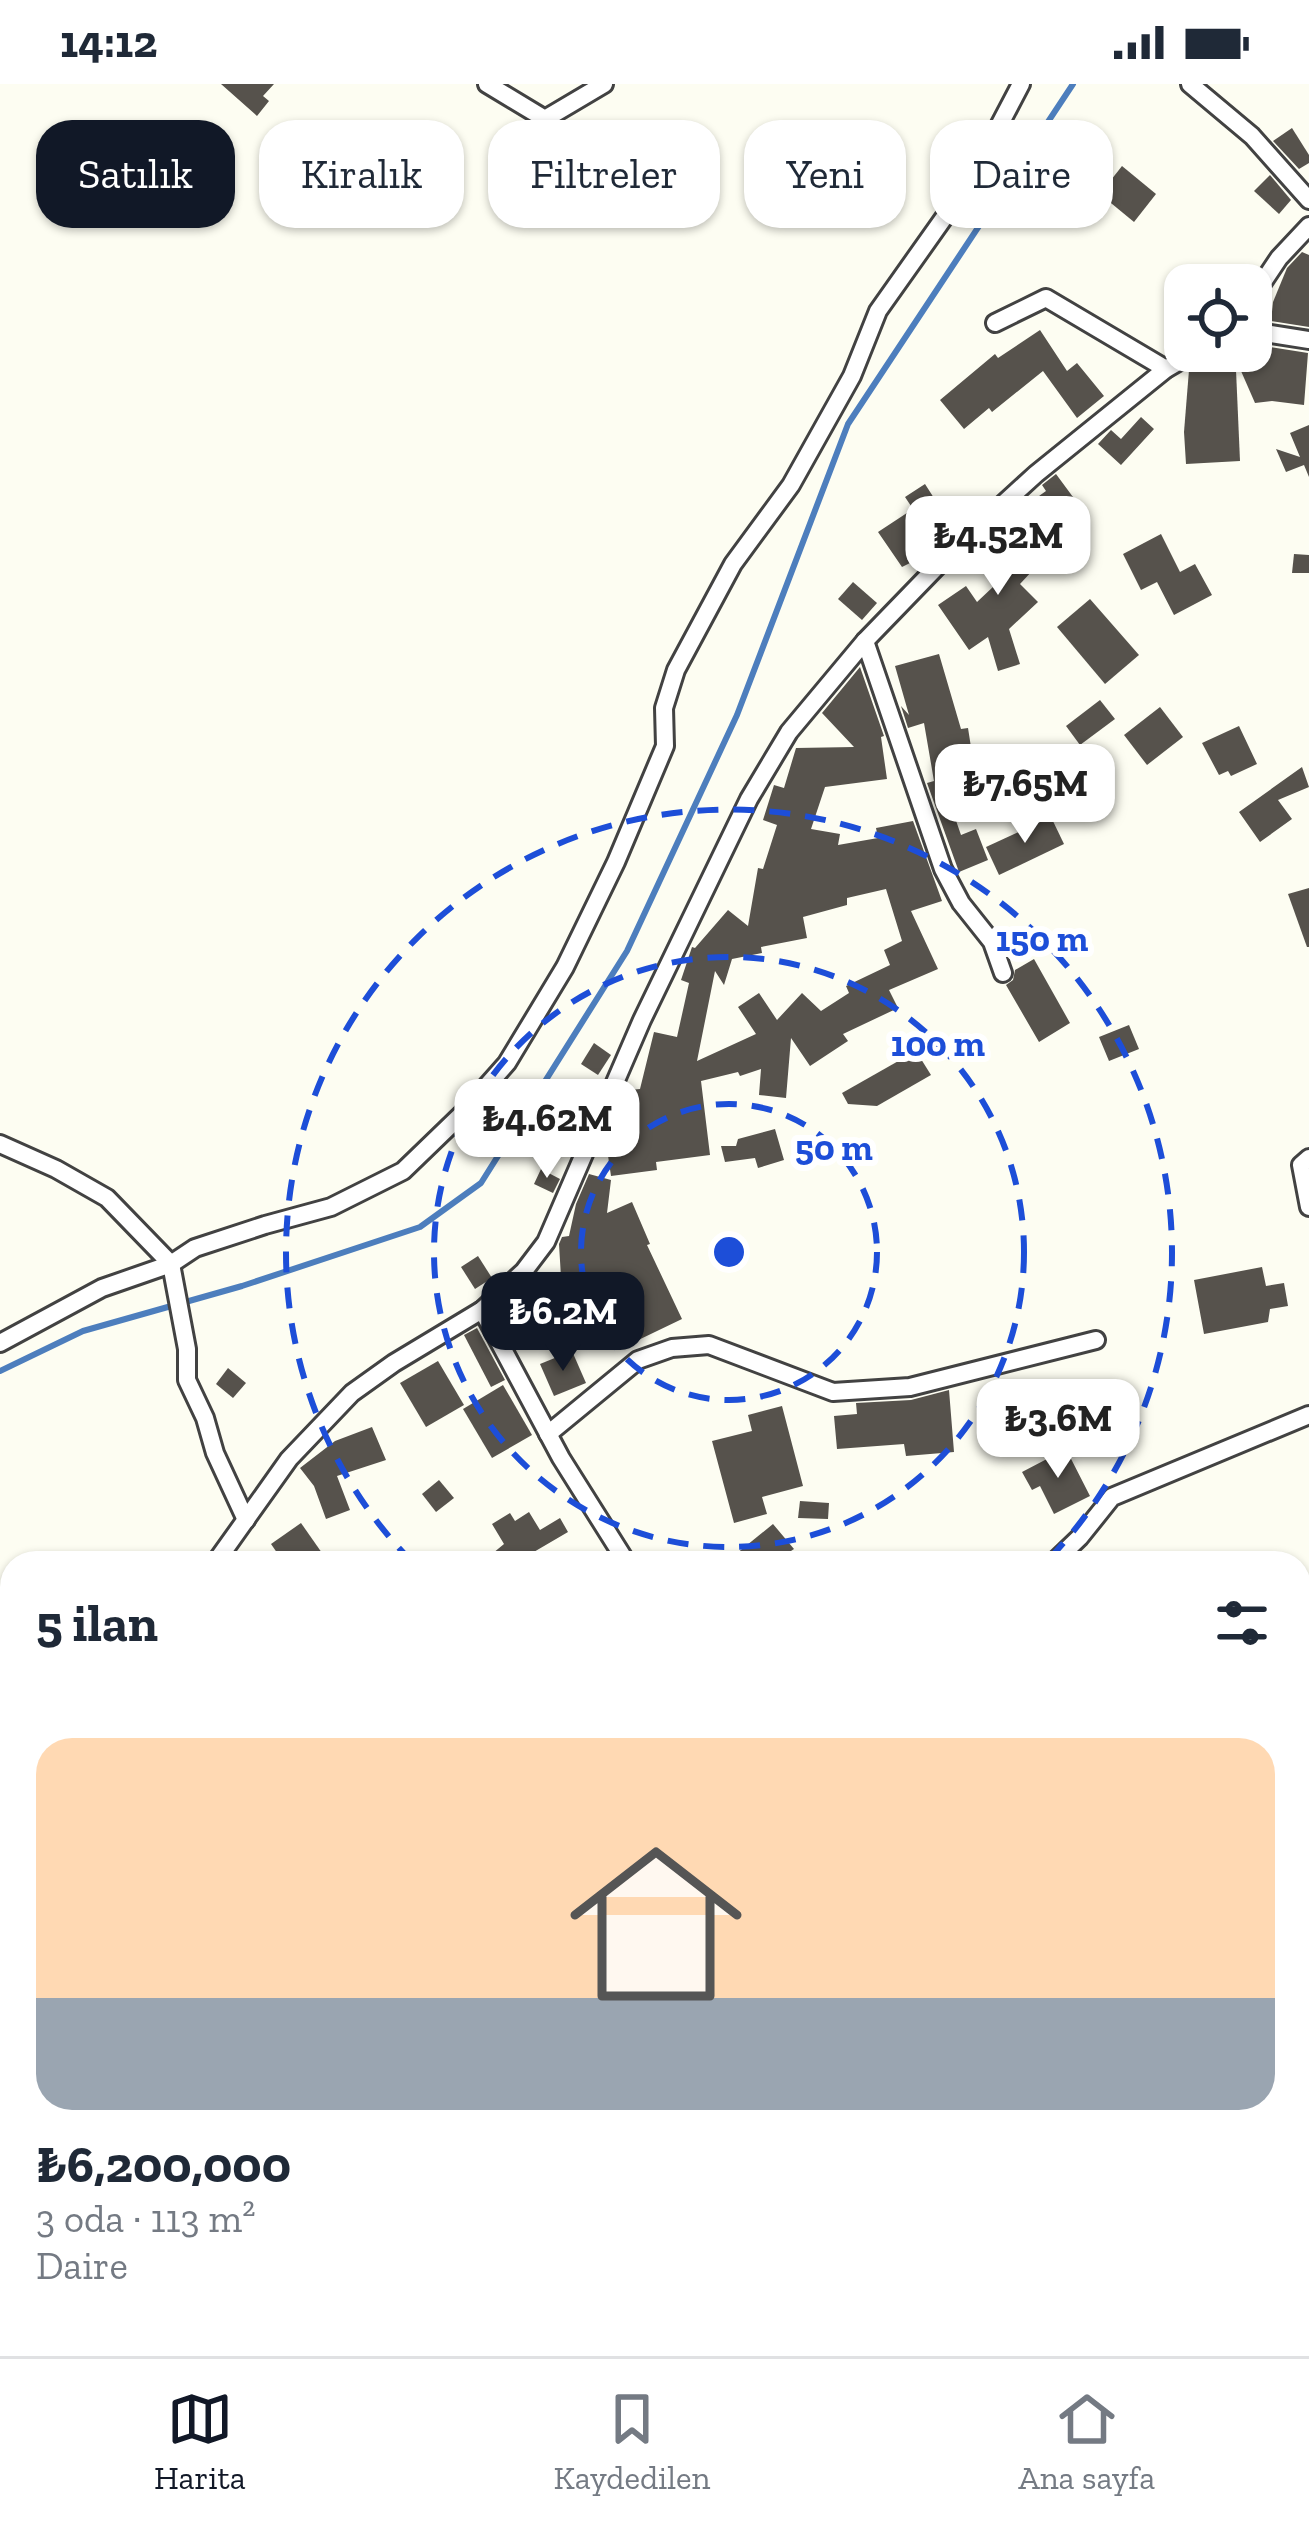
<!DOCTYPE html>
<html lang="tr">
<head>
<meta charset="utf-8">
<style>
  :root { --surface:#fff; --page:#f2f2f3; --text:#1f2937; --muted:#747a83; --line:#e0e1e3; --accent:#111827 }
  body { margin:0; font-family:"Zilla Slab",serif; background:var(--page); color:var(--text); height:100vh; display:flex; flex-direction:column; font-size:45px; white-space:nowrap }
  * { box-sizing:border-box; margin:0 }
  p { font-size:39px; color:var(--muted) }
  .icon { flex:none; width:66px; height:66px; fill:none; stroke:currentColor; stroke-width:2; stroke-linecap:round; stroke-linejoin:round }
  .map { position:relative; flex:1; overflow:hidden }
  .panel { position:absolute; left:0px; top:1467px; width:1311px; height:807px; display:flex; flex-direction:column; background:var(--surface); border-radius:36px 36px 0 0; box-shadow:0 3px 9px #0004 }
  .panel>* { flex:none }
  .guide { position:absolute; left:36px; top:36px; width:1239px; height:108px; display:flex; gap:24px }
  .fabs { position:absolute; left:1164px; top:180px; display:grid; gap:24px }
  .fabs a { display:grid; place-items:center; width:108px; height:108px; border-radius:24px; background:var(--surface); box-shadow:0 3px 9px #0004; font-size:60px }
  .price { position:absolute; translate:-50% -102px; padding:0 27px; border-radius:24px; background:#fff; color:#222; font-size:39px; line-height:78px; filter:drop-shadow(0 3px 6px #0008) }
  .price::after { content:''; position:absolute; left:50%; top:72px; width:36px; height:27px; margin-left:-18px; background:inherit; clip-path:polygon(0 0,100% 0,50% 100%) }
  .price.current { background:var(--accent); color:#fff }
  ul { padding:0; list-style:none }
  li { display:grid; align-content:center; gap:24px; height:636px; padding:0 36px }
  li span { display:grid; place-items:center; height:372px; border-radius:36px; color:#555 }
  li>.icon { margin-inline-start:auto }
  span .icon { width:216px; height:216px; fill:#fffc; stroke-width:1 }
  li b { font-size:51px }
  h2 { display:flex; justify-content:space-between; align-items:center; height:144px; padding:0 36px; font-size:51px }
  .tag { padding:0 42px; border-radius:36px; background:var(--surface); box-shadow:0 3px 9px #0004; font-size:42px; line-height:108px }
  .tag.current { background:var(--accent); color:#fff }
  .status { display:flex; justify-content:space-between; align-items:center; height:84px; padding:0 60px; background:var(--surface); direction:ltr }
  .status svg { height:33px; fill:currentColor }
  .tabs { display:flex; justify-content:space-around; align-items:center; height:168px; border-top:3px solid var(--line); background:var(--surface); font-size:33px; color:var(--muted) }
  .tabs a { display:grid; justify-items:center; gap:6px }
  .tabs .current { color:var(--accent) }
  .map>svg:first-child { display:block }
  .lines { fill:none; stroke-linecap:round; stroke-linejoin:round }
  .stream { stroke:#4d7ebd; stroke-width:6 }
  .building { fill:#56524c; fill-rule:evenodd }
  .street-casing { stroke:#424242; stroke-width:22 }
  .street { stroke:#fff; stroke-width:16 }
  .ring { fill:none; stroke:#1d4ed8; stroke-width:6; stroke-dasharray:21 15 }
  .centre { fill:#1d4ed8; stroke:#fff; stroke-width:6 }
  .ring-label { font-size:36px; text-anchor:middle; font-weight:bold; fill:#1d4ed8; stroke:#fff; stroke-width:12; stroke-linejoin:round; paint-order:stroke }
</style>
</head>
<body>
<div class="status"><b>14:12</b><svg viewBox="0 0 49 12"><path d="M0 12V9h3v3zM5 12V6h3v6zM10 12V3h3v9zM15 12V0h3v12zM26 1h20v11H26zM47 4h2v5h-2z"/></svg></div>
<div class="map">
<svg width="1309" height="2272" viewBox="0 0 1309 2272">
  <rect width="100%" height="100%" fill="#fdfdf2"/>
  <g class="lines">
    <path class="stream" d="M 0,1287 L 83,1247 L 242,1202 L 420,1143 L 481,1099 L 627,867 L 737,631 L 848,340 L 1073,0"/>
  </g>
  <g class="building">
    <path d="M 221,0 L 274,0 L 263,12 L 269,17 L 257,32 Z"/>
    <path d="M 1292,44 L 1309,71 L 1309,79 L 1299,85 L 1273,57 Z"/>
    <path d="M 1122,82 L 1156,110 L 1134,138 L 1100,110 Z"/>
    <path d="M 1270,91 L 1291,116 L 1279,130 L 1254,107 Z"/>
    <path d="M 1302,168 L 1309,171 L 1309,243 L 1271,237 L 1273,218 L 1287,184 Z"/>
    <path d="M 1040,246 L 1067,287 L 1077,279 L 1104,312 L 1077,334 L 1043,287 L 992,328 L 989,324 L 964,345 L 940,316 L 995,270 L 998,274 Z"/>
    <path d="M 1251,260 L 1308,269 L 1304,321 L 1272,317 L 1255,319 L 1241,287 L 1247,287 L 1244,267 L 1251,267 Z"/>
    <path d="M 1194,283 L 1236,286 L 1240,377 L 1186,380 L 1184,348 L 1189,286 Z"/>
    <path d="M 1141,333 L 1154,345 L 1121,381 L 1098,360 L 1111,346 L 1121,355 Z"/>
    <path d="M 1309,341 L 1309,393 L 1304,381 L 1286,388 L 1276,365 L 1300,373 L 1290,349 Z"/>
    <path d="M 1056,390 L 1087,432 L 1058,453 L 1032,417 L 1046,407 L 1042,401 Z"/>
    <path d="M 925,400 L 955,447 L 921,472 L 922,473 L 902,483 L 878,448 L 913,425 L 905,413 Z"/>
    <path d="M 1007,434 L 1046,472 L 1020,500 L 1038,518 L 1009,545 L 1020,580 L 998,587 L 988,553 L 969,566 L 938,521 L 966,502 L 977,518 L 1012,485 L 984,459 Z"/>
    <path d="M 1161,450 L 1180,488 L 1195,480 L 1212,511 L 1174,531 L 1157,498 L 1141,506 L 1123,470 Z"/>
    <path d="M 1294,470 L 1309,471 L 1309,489 L 1292,489 Z"/>
    <path d="M 853,498 L 877,519 L 862,536 L 838,515 Z"/>
    <path d="M 1090,515 L 1139,571 L 1105,600 L 1057,543 Z"/>
    <path d="M 939,570 L 961,645 L 968,644 L 973,676 L 958,678 L 971,715 L 951,722 L 961,751 L 976,745 L 988,776 L 959,788 L 927,699 L 934,697 L 924,639 L 908,644 L 901,622 L 909,631 L 895,582 Z"/>
    <path d="M 860,583 L 884,652 L 881,653 L 887,695 L 825,703 L 811,745 L 840,750 L 838,761 L 878,754 L 876,744 L 913,737 L 942,817 L 911,827 L 938,885 L 889,906 L 898,924 L 843,950 L 848,957 L 810,982 L 791,954 L 786,1014 L 759,1011 L 761,985 L 740,992 L 738,988 L 701,997 L 710,1071 L 656,1078 L 657,1086 L 611,1092 L 606,1058 L 624,1056 L 623,1046 L 629,1045 L 629,1006 L 640,1005 L 654,948 L 677,953 L 689,899 L 681,896 L 692,863 L 695,864 L 728,826 L 748,842 L 758,784 L 763,785 L 777,741 L 763,736 L 774,701 L 784,704 L 796,664 L 854,663 L 822,629 ZM 886,805 L 902,857 L 884,866 L 890,881 L 846,902 L 849,909 L 821,927 L 802,909 L 777,936 L 759,909 L 738,923 L 756,950 L 697,977 L 715,887 L 724,901 L 732,875 L 762,869 L 761,863 L 807,854 L 803,833 L 847,821 L 847,814 Z"/>
    <path d="M 1100,616 L 1115,635 L 1080,661 L 1066,642 Z"/>
    <path d="M 1160,623 L 1183,653 L 1147,681 L 1124,651 Z"/>
    <path d="M 1239,642 L 1257,680 L 1231,692 L 1228,687 L 1219,691 L 1202,659 Z"/>
    <path d="M 1302,683 L 1309,703 L 1278,716 L 1292,735 L 1260,758 L 1239,728 Z"/>
    <path d="M 1051,733 L 1064,760 L 999,791 L 986,763 Z"/>
    <path d="M 1309,804 L 1309,863 L 1307,863 L 1288,810 Z"/>
    <path d="M 1034,875 L 1070,939 L 1039,958 L 1006,901 L 1013,896 L 1015,886 Z"/>
    <path d="M 1129,941 L 1139,965 L 1109,977 L 1099,953 Z"/>
    <path d="M 594,959 L 611,971 L 598,991 L 581,980 Z"/>
    <path d="M 916,967 L 931,991 L 877,1022 L 848,1020 L 842,1009 Z"/>
    <path d="M 775,1045 L 784,1076 L 758,1084 L 755,1074 L 725,1078 L 721,1062 L 736,1062 L 738,1055 Z"/>
    <path d="M 541,1085 L 560,1095 L 553,1109 L 534,1100 Z"/>
    <path d="M 589,1090 L 611,1096 L 607,1129 L 632,1118 L 650,1160 L 647,1161 L 682,1235 L 630,1260 L 608,1216 L 563,1233 L 561,1228 L 502,1237 L 498,1229 L 517,1215 L 519,1209 L 555,1204 L 547,1198 L 561,1193 L 559,1160 L 562,1153 L 569,1152 L 576,1120 Z"/>
    <path d="M 478,1172 L 492,1194 L 475,1205 L 461,1183 Z"/>
    <path d="M 1262,1183 L 1266,1202 L 1284,1199 L 1288,1222 L 1270,1225 L 1268,1238 L 1204,1250 L 1194,1196 Z"/>
    <path d="M 477,1244 L 505,1296 L 491,1303 L 464,1251 Z"/>
    <path d="M 572,1267 L 586,1299 L 554,1312 L 540,1280 Z"/>
    <path d="M 438,1277 L 464,1321 L 426,1343 L 400,1299 Z"/>
    <path d="M 228,1284 L 246,1299 L 233,1314 L 216,1300 Z"/>
    <path d="M 503,1301 L 532,1351 L 492,1374 L 463,1325 Z"/>
    <path d="M 949,1306 L 954,1368 L 906,1372 L 904,1360 L 837,1365 L 834,1332 L 857,1330 L 856,1319 L 911,1316 Z"/>
    <path d="M 782,1322 L 803,1402 L 762,1413 L 767,1430 L 734,1439 L 712,1357 L 752,1347 L 748,1331 Z"/>
    <path d="M 372,1343 L 386,1376 L 337,1392 L 350,1426 L 326,1435 L 314,1402 L 300,1384 L 335,1357 Z"/>
    <path d="M 1066,1365 L 1090,1412 L 1054,1430 L 1040,1402 L 1032,1406 L 1022,1388 Z"/>
    <path d="M 439,1396 L 454,1414 L 436,1428 L 422,1410 Z"/>
    <path d="M 800,1417 L 829,1419 L 828,1435 L 798,1434 Z"/>
    <path d="M 529,1428 L 540,1446 L 560,1434 L 568,1448 L 515,1479 L 481,1479 L 504,1460 L 492,1440 L 510,1429 L 515,1437 Z"/>
    <path d="M 301,1439 L 329,1479 L 284,1479 L 271,1460 Z"/>
    <path d="M 773,1440 L 794,1465 L 788,1469 L 797,1479 L 743,1479 L 736,1470 Z"/>
  </g>
  <g class="lines">
    <g class="street-casing">
      <g id="street">
        <path d="M 487,0 L 545,35 L 604,0"/>
        <path d="M 1190,0 L 1252,52 L 1309,116"/>
        <path d="M 1251,216 L 1279,174 L 1309,142"/>
        <path d="M 995,239 L 1046,214 L 1166,285"/>
        <path d="M 1251,247 L 1309,256"/>
        <path d="M 865,557 L 943,785 L 961,819 L 992,858 L 1003,889"/>
        <path d="M 0,1060 L 56,1085 L 107,1114 L 171,1180 L 187,1265 L 187,1296 L 205,1334 L 215,1369 L 246,1436"/>
        <path d="M 1309,1074 L 1301,1081 L 1309,1123"/>
        <path d="M 482,1226 L 561,1374 L 627,1479"/>
        <path d="M 0,1259 L 102,1204 L 171,1180 L 195,1164 L 265,1141 L 331,1123 L 403,1087 L 461,1031 L 507,979 L 565,883 L 616,778 L 665,662 L 664,624 L 676,586 L 733,480 L 791,401 L 852,292 L 878,227 L 970,97 L 1021,0"/>
        <path d="M 548,1350 L 638,1276 L 672,1264 L 709,1261 L 833,1308 L 910,1303 L 1096,1256"/>
        <path d="M 215,1479 L 289,1375 L 352,1309 L 394,1279 L 482,1226 L 524,1187 L 546,1158 L 642,936 L 749,715 L 789,648 L 865,557 L 955,464 L 1036,390 L 1166,285 L 1197,267"/>
        <path d="M 1053,1479 L 1080,1453 L 1112,1413 L 1309,1331"/>
        <path d="M 0,1715 L 12,1705"/>
        <path d="M 815,2262 L 816,2272"/>
        <path d="M 962,2262 L 962,2272"/>
        <path d="M 370,2272 L 376,2262"/>
        <path d="M 465,2272 L 468,2262"/>
        <path d="M 730,2272 L 738,2262"/>
      </g>
    </g>
    <use href="#street" class="street"/>
  </g>
  <g class="ring">
    <circle cx="729" cy="1168" r="148"/>
    <circle cx="729" cy="1168" r="295"/>
    <path d="M413 1479A443 443 0 1 1 1045 1479"/>
  </g>
  <circle cx="729" cy="1168" r="18" class="centre"/>
  <g class="ring-label">
    <text x="1042" y="867">150 m</text>
    <text x="938" y="972">100 m</text>
    <text x="834" y="1076">50 m</text>
  </g>
</svg>
<div class="fabs">
<a><svg class="icon" aria-label="locate" viewBox="0 0 24 24"><circle cx="12" cy="12" r="6"/><path d="M12 2v4M12 18v4M2 12h4M18 12h4"/></svg></a>
</div>
<b class="price" style="left:998px;top:514px">₺4.52M</b>
<b class="price" style="left:1025px;top:762px">₺7.65M</b>
<b class="price" style="left:547px;top:1097px">₺4.62M</b>
<b class="price current" style="left:563px;top:1290px">₺6.2M</b>
<b class="price" style="left:1058px;top:1397px">₺3.6M</b>
<div class="guide">
<a class="tag current">Satılık</a>
<a class="tag">Kiralık</a>
<a class="tag">Filtreler</a>
<a class="tag">Yeni</a>
<a class="tag">Daire</a>
</div>
<section class="panel">
<h2>5 ilan<svg class="icon" aria-label="filters" viewBox="0 0 24 24"><path d="M4 7h16M4 17h16"/><circle cx="9" cy="7" r="2"/><circle cx="15" cy="17" r="2"/></svg></h2>
<ul>
<li><span style="background:linear-gradient(#ffd9b3 70%,#9aa5b1 0)"><svg class="icon" aria-label="home" viewBox="0 0 24 24"><path d="M3 11l9-7 9 7M6 9v11h12V9"/></svg></span><div><b>₺6,200,000</b><p>3 oda · 113 m²</p><p>Daire</p></div></li>
</ul>
</section>
</div>
<nav class="tabs">
<a class="current"><svg class="icon" aria-label="map" viewBox="0 0 24 24"><path d="M3 6l6-2 6 2 6-2v14l-6 2-6-2-6 2zM9 4v14M15 6v14"/></svg>Harita</a>
<a><svg class="icon" aria-label="saved" viewBox="0 0 24 24"><path d="M7 4h10v16l-5-4-5 4z"/></svg>Kaydedilen</a>
<a><svg class="icon" aria-label="home" viewBox="0 0 24 24"><path d="M3 11l9-7 9 7M6 9v11h12V9"/></svg>Ana sayfa</a>
</nav>
</body>
</html>
